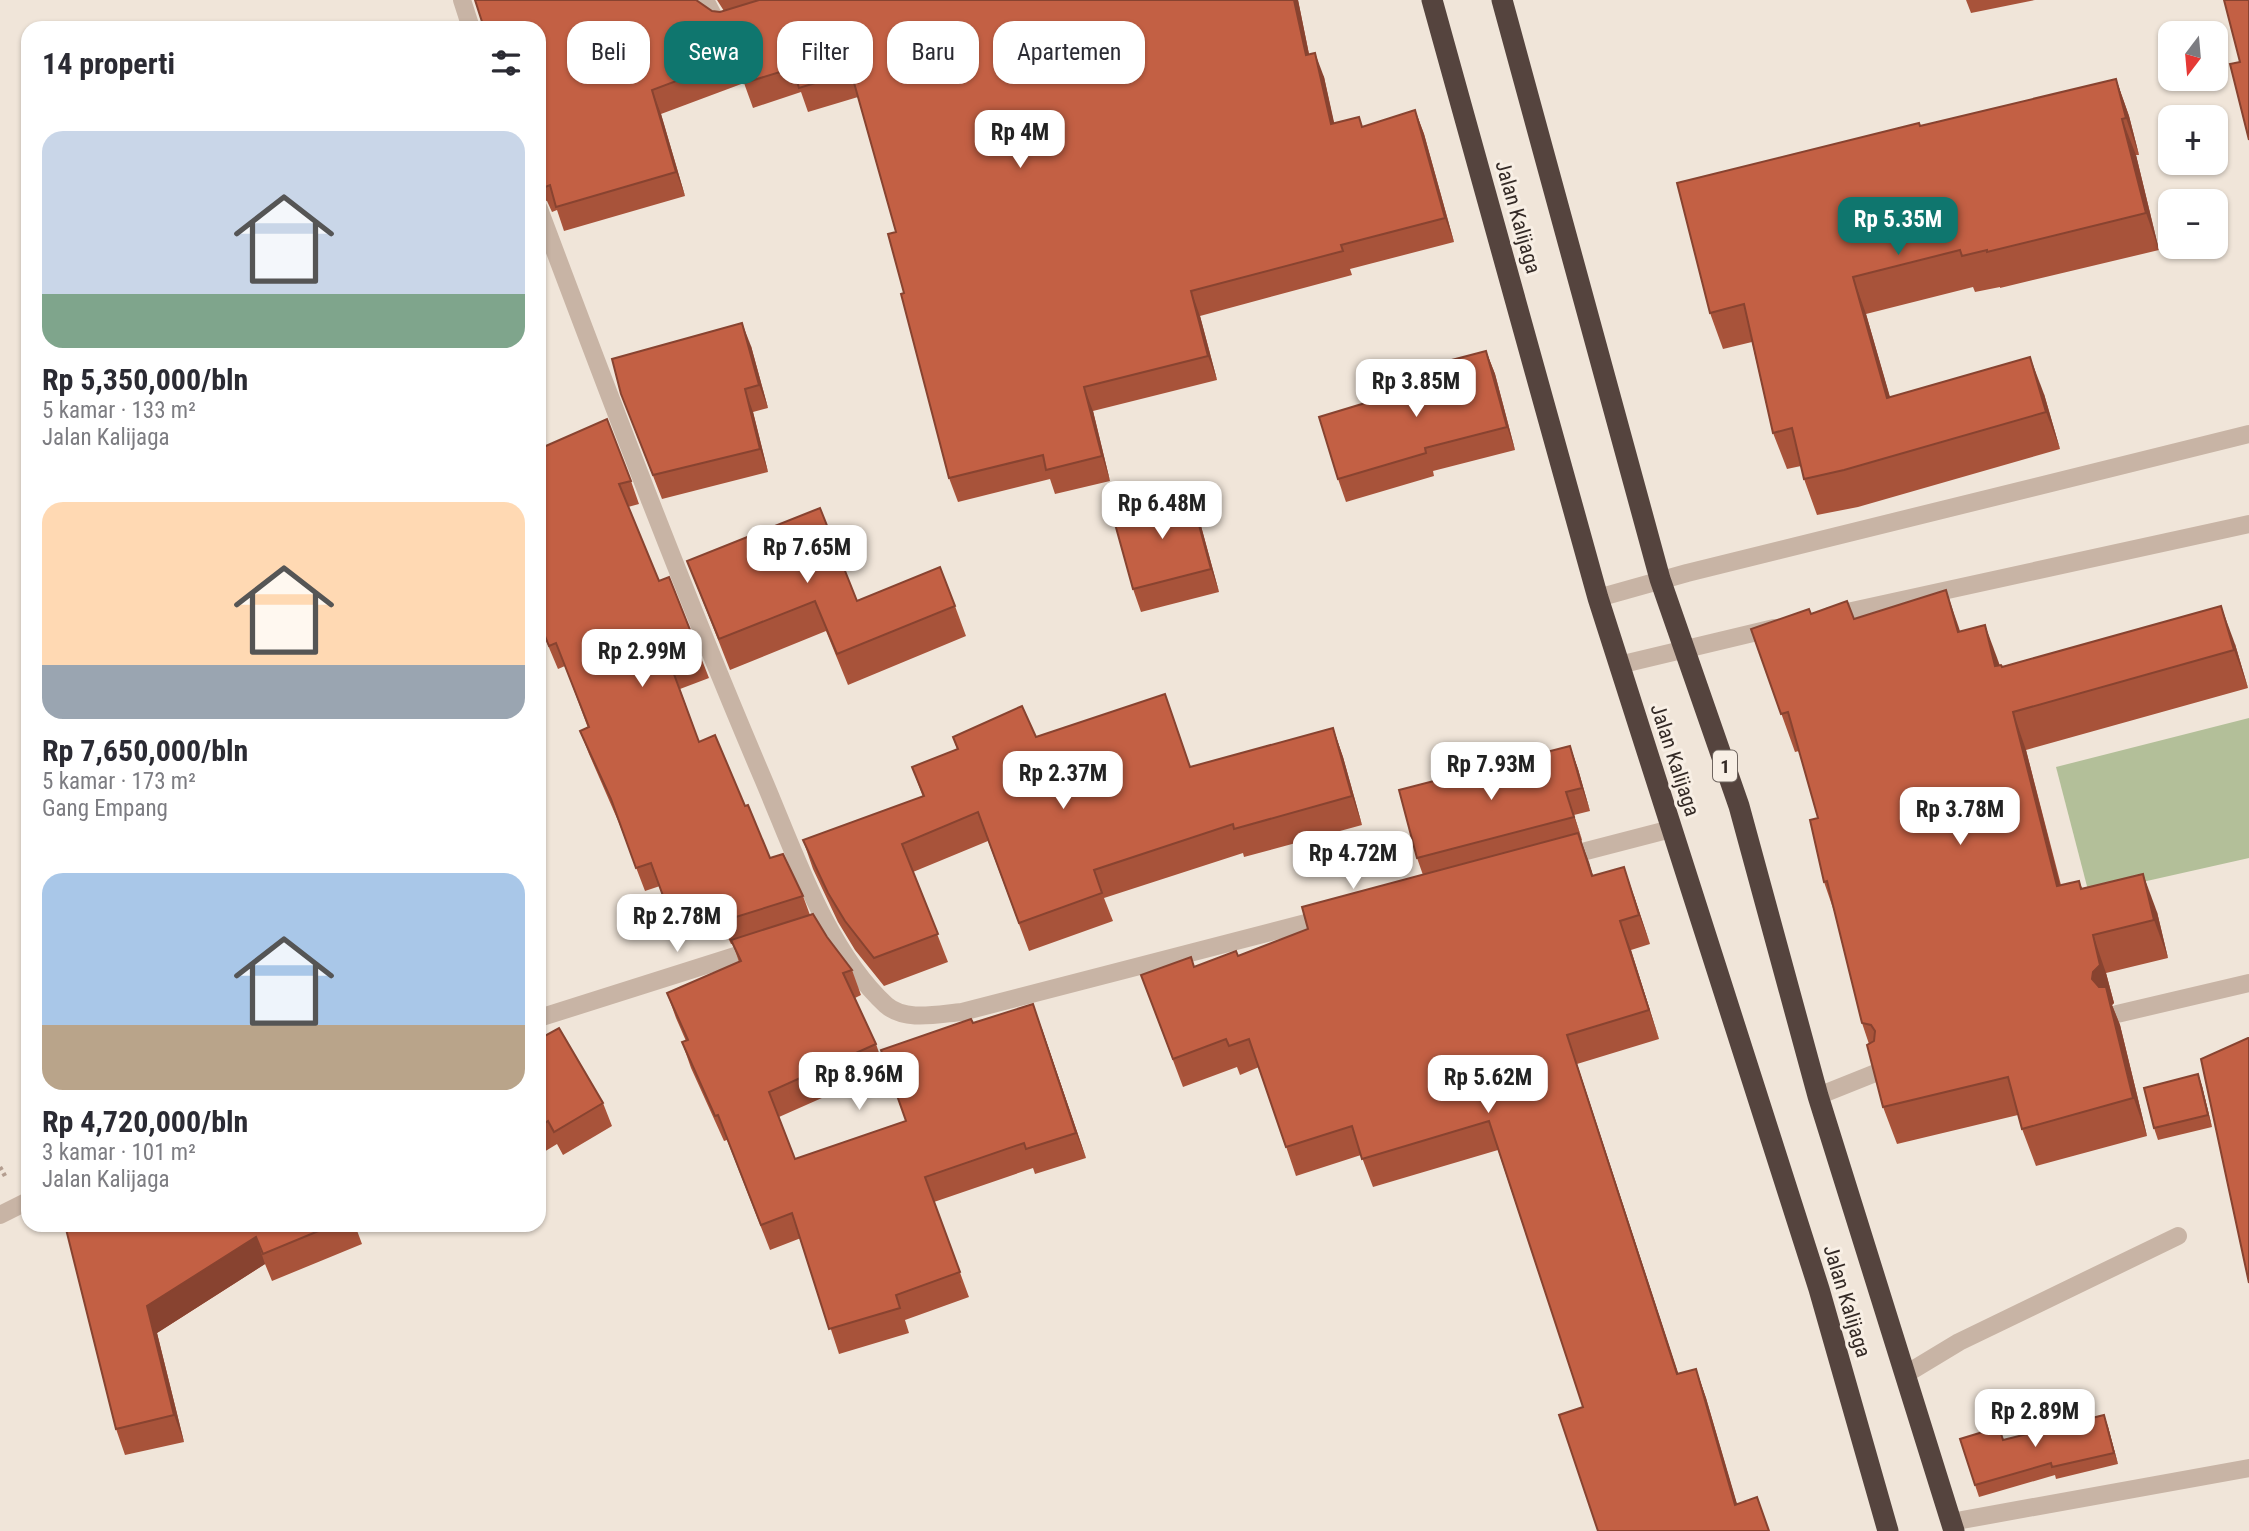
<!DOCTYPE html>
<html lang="id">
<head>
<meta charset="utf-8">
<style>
  :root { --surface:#fff; --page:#f2f2f3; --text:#2b2b33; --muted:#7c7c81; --accent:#0f766e }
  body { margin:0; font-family:"Roboto Condensed",sans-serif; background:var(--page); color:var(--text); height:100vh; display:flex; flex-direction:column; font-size:26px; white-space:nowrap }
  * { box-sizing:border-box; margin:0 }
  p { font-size:23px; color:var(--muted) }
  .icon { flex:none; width:38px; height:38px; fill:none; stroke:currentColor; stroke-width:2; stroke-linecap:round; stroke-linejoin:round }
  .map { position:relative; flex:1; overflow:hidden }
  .side { position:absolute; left:21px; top:21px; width:525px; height:1211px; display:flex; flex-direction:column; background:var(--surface); border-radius:21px; box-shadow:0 2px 5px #0004 }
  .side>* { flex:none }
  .banner { position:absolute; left:567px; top:21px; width:665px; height:63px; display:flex; gap:14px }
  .needle { width:46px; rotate:196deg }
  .fabs { position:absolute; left:2158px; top:21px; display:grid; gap:14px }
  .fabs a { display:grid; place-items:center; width:70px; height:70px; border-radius:14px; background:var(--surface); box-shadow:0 2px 5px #0004; font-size:35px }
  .price { position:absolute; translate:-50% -60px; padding:0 16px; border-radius:14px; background:#fff; color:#222; font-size:23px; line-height:46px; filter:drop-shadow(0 2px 4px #0008) }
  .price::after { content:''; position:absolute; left:50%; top:42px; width:21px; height:16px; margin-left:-10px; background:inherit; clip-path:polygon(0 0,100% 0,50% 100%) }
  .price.active { background:var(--accent); color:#fff }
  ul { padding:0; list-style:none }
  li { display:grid; align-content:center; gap:14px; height:371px; padding:0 21px }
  li span { display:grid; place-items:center; height:217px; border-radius:21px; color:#555 }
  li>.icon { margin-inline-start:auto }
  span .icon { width:126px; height:126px; fill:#fffc; stroke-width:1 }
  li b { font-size:30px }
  h2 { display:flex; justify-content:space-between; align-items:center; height:84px; padding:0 21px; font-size:30px }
  .chip { padding:0 24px; border-radius:21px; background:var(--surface); box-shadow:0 2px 5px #0004; font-size:24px; line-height:63px }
  .chip.active { background:var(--accent); color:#fff }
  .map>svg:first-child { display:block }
  .park { fill:#b3bf99 }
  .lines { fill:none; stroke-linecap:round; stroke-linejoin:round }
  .path { stroke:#b49e90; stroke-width:4.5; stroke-dasharray:3.5 3.5; stroke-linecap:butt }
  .minor { stroke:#c8b4a5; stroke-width:18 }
  .highway { stroke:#55443e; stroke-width:21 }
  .wall { fill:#a8533a }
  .shaded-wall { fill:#884330 }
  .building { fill:#c36044; stroke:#884330; stroke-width:2 }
  .labels { text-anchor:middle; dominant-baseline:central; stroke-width:6; stroke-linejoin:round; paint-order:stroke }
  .shield { fill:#f8efe5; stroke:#6f655f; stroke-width:2 }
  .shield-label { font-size:19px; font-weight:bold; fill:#342a26 }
  .street-label { font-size:21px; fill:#342a26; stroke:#f8efe5 }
</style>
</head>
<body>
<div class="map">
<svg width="2249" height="1531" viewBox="0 0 2249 1531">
  <rect width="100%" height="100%" fill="#f0e5d9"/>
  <path class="park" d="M 2249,718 L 2249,858 L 2089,894 L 2056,767 Z"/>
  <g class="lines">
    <path class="path" d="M 0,1167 L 5,1176"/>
    <g class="minor">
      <path d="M 462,0 L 471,28"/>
      <path d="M 705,0 L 715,19 L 723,24"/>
      <path d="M 539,209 C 610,398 682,588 761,774 C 793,848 826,950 886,1005 C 905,1022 938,1014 962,1012 L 1329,917"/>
      <path d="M 1598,598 L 1687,573 L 2249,434"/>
      <path d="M 1829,616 L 2249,524"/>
      <path d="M 1619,665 L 1774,628"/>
      <path d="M 1563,857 L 1671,829"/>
      <path d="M 2117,1014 L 2249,983"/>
      <path d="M 539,1018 L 760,948"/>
      <path d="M 1818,1096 L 1878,1072"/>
      <path d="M 0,1215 L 28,1201"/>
      <path d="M 1906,1374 L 1959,1342 L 2178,1236"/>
      <path d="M 1951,1522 L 2249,1468"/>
    </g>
    <g class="highway">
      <path d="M 1432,0 L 1598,598 L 1819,1289 L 1888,1531"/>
      <path d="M 1502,0 L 1660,579 L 1739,806 L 1818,1096 L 1954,1531"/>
    </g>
  </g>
  <g class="wall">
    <path d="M 717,0 L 1298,0 L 1309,54 L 1324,77 L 1334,124 L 1363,127 L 1415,110 L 1424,134 L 1454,242 L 1350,269 L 1352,275 L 1200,316 L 1217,380 L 1093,411 L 1110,481 L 1055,494 L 1050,479 L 958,502 L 949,478 L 904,293 L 896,232 L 858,97 L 808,112 L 801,92 L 753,108 L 744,83 L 661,114 L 685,196 L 564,231 L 557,210 L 552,212 L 547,201 L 539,199 L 539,28 L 712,11 L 720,12 L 724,11 Z"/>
    <path d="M 1966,0 L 2035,0 L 1971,13 Z"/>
    <path d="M 2116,79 L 2129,116 L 2139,155 L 2136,155 L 2159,250 L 2000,288 L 2000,287 L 1975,292 L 1973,287 L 1866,314 L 1890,398 L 2044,394 L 2060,449 L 1858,507 L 1817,515 L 1804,479 L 1801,466 L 1787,469 L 1773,433 L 1752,342 L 1723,349 L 1710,313 L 1920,126 Z"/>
    <path d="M 751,346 L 768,408 L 753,412 L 768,472 L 662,499 L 630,417 Z"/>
    <path d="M 1486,351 L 1495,374 L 1515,450 L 1433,471 L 1434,476 L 1346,502 L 1338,479 L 1448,378 Z"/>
    <path d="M 539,449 L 631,481 L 639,504 L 628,507 L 659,581 L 700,655 L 709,678 L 680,689 L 699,742 L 745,806 L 770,858 L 803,896 L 810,915 L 852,970 L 861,995 L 855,998 L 876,1044 L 885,1070 L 779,1117 L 795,1159 L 906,1121 L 973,1023 L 1042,1029 L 1086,1158 L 1035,1174 L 1033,1168 L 934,1202 L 969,1297 L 905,1320 L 909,1333 L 839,1354 L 801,1238 L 770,1250 L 727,1140 L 724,1141 L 691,1068 L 682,1042 L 686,1041 L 676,1018 L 667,993 L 739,962 L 733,944 L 731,944 L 721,923 L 679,939 L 660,886 L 645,891 L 619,823 L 589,754 L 580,731 L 588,728 L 565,666 L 558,669 L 539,624 Z"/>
    <path d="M 1198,515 L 1219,592 L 1141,612 L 1133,589 Z"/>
    <path d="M 687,561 L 857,601 L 955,606 L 966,636 L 848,685 L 826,631 L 730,670 Z"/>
    <path d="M 1811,614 L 1960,631 L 2002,667 L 2235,644 L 2248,688 L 2026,750 L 2061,885 L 2079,881 L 2082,888 L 2157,912 L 2168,958 L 2106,973 L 2114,1003 L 2112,1005 L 2120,1025 L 2147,1136 L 2036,1166 L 2022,1129 L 2018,1115 L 1897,1144 L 1883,1107 L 1869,1044 L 1862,1023 L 1835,914 L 1824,882 L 1818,818 L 1799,751 L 1795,752 L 1751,629 Z"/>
    <path d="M 1175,722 L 1190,767 L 1333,728 L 1343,757 L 1362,825 L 1244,857 L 1243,853 L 1104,898 L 1113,921 L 1029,951 L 988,841 L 913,872 L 948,962 L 884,986 L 855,950 L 838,922 L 813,869 L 803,840 L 923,797 L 912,767 L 957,749 L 953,737 L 1036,737 Z"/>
    <path d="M 1570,746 L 1578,769 L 1590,811 L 1574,815 L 1582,840 L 1581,841 L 1593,876 L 1634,896 L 1650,944 L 1631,950 L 1659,1039 L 1577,1064 L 1678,1374 L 1696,1369 L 1706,1398 L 1737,1505 L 1769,1531 L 1583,1407 L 1498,1150 L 1373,1187 L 1361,1155 L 1296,1176 L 1259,1067 L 1240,1075 L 1237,1067 L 1183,1087 L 1141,975 L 1194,967 L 1238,956 L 1308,929 L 1423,875 L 1417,858 Z"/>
    <path d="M 539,1039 L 603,1103 L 612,1126 L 563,1155 L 557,1144 L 539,1155 Z"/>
    <path d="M 2198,1074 L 2202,1086 L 2212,1127 L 2158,1140 L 2154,1128 Z"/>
    <path d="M 65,1225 L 355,1225 L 362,1244 L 272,1281 L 265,1264 L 157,1333 L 184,1442 L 125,1455 L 116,1429 Z"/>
    <path d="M 2104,1415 L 2108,1427 L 2118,1464 L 2056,1479 L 2055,1475 L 1979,1497 L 1975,1485 L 2003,1440 Z"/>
  </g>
  <g class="shaded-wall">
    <path d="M 1294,0 L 1298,0 L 1314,79 L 1306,55 Z"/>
    <path d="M 1315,53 L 1324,77 L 1340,149 L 1331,124 Z"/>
    <path d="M 2116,79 L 2129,116 L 2139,155 L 2126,118 Z"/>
    <path d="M 652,90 L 661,114 L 685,196 L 676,172 Z"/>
    <path d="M 1415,110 L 1424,134 L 1454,242 L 1445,218 Z"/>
    <path d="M 2122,119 L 2136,155 L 2159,250 L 2146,213 Z"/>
    <path d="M 1853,277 L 1866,314 L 1901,435 L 1887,398 Z"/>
    <path d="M 1191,291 L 1200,316 L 1217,380 L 1208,356 Z"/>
    <path d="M 742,323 L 751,346 L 768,408 L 759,385 Z"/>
    <path d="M 1486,351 L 1495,374 L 1515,450 L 1507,427 Z"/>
    <path d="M 2030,357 L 2044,394 L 2060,449 L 2046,412 Z"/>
    <path d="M 1084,387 L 1093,411 L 1110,481 L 1102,456 Z"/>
    <path d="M 745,389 L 753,412 L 768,472 L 760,449 Z"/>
    <path d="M 1190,492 L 1198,515 L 1219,592 L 1211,569 Z"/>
    <path d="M 1946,590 L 1959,628 L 1972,669 L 1958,632 Z"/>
    <path d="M 2221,606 L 2235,644 L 2248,688 L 2234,650 Z"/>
    <path d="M 1985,625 L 1999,663 L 2009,704 L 1995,666 Z"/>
    <path d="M 2013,712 L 2026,750 L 2070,924 L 2057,886 Z"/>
    <path d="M 1333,728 L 1343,757 L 1362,825 L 1352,796 Z"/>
    <path d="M 1570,746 L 1578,769 L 1590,811 L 1582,788 Z"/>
    <path d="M 1566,792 L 1574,815 L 1582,840 L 1574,817 Z"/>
    <path d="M 1578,833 L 1589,862 L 1602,905 L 1592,876 Z"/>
    <path d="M 1624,867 L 1634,896 L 1650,944 L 1639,915 Z"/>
    <path d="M 2143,874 L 2157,912 L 2168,958 L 2154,920 Z"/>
    <path d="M 1620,921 L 1631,950 L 1659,1039 L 1649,1010 Z"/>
    <path d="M 2093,935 L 2106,973 L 2114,1003 L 2112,1005 L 2120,1025 L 2147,1136 L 2092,979 Z"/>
    <path d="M 1033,1004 L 1042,1029 L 1086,1158 L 1076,1133 Z"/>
    <path d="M 1567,1035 L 1577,1064 L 1688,1403 L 1677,1374 Z"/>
    <path d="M 2198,1074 L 2202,1086 L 2212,1127 L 2208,1115 Z"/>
    <path d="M 256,1237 L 265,1264 L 157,1333 L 184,1442 L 174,1415 L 147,1306 Z"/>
    <path d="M 1696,1369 L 1706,1398 L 1745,1531 L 1735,1505 Z"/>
    <path d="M 2104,1415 L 2108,1427 L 2118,1464 L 2114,1453 Z"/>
  </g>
  <g class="building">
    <path d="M 475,0 L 696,0 L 712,11 L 720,12 L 759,0 L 1294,0 L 1306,55 L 1315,53 L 1331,124 L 1359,117 L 1362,127 L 1415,110 L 1445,218 L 1341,245 L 1343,251 L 1191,291 L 1208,356 L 1084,387 L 1102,456 L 1046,470 L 1043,455 L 949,478 L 901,294 L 904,293 L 888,234 L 896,232 L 851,72 L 799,88 L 793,68 L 744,83 L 735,59 L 652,90 L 676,172 L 556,207 L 550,185 L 543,188 L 539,179 L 539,28 L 484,28 Z"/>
    <path d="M 2224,0 L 2249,0 L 2249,140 L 2230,64 L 2240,62 Z"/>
    <path d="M 2116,79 L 2126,118 L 2122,119 L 2146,213 L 1987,252 L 1987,250 L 1962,256 L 1960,250 L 1853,277 L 1887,398 L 2030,357 L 2046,412 L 1844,470 L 1804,479 L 1792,428 L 1773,433 L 1744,304 L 1710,313 L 1677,183 L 1919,123 L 1920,126 Z"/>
    <path d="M 742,323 L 759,385 L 745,389 L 760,449 L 653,475 L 621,394 L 612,359 Z"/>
    <path d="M 1486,351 L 1507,427 L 1425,448 L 1426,453 L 1338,479 L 1319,417 L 1448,378 L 1444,362 Z"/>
    <path d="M 607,419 L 631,481 L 619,484 L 659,581 L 669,577 L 700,655 L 671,666 L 699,742 L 715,735 L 745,806 L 748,805 L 770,858 L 783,854 L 803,896 L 723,921 L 713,900 L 670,915 L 651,863 L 636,868 L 611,799 L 580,731 L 589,727 L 556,643 L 549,646 L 539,621 L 539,449 Z"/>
    <path d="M 1190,492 L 1211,569 L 1133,589 L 1112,513 Z"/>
    <path d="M 820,508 L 857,601 L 940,567 L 955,606 L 837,654 L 815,601 L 719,639 L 687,561 Z"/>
    <path d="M 1946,590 L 1958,632 L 1985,625 L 1995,666 L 2001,665 L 2002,667 L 2221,606 L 2234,650 L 2013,712 L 2057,886 L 2079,881 L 2081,889 L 2143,874 L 2154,920 L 2093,935 L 2100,965 L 2093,972 L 2092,979 L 2099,987 L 2106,987 L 2133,1098 L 2022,1129 L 2008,1077 L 1883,1107 L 1867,1045 L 1874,1041 L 1875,1031 L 1871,1025 L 1862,1023 L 1827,881 L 1824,882 L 1810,820 L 1818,818 L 1788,712 L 1781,714 L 1751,629 L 1809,609 L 1811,614 L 1847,601 L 1854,619 Z"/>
    <path d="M 1165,694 L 1190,767 L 1333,728 L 1352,796 L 1234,829 L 1233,824 L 1094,870 L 1102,893 L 1019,923 L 978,812 L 902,844 L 938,934 L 874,958 L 845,921 L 828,893 L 803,840 L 924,796 L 912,767 L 958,749 L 953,737 L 1022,706 L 1036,737 Z"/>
    <path d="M 1570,746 L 1582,788 L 1566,792 L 1574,817 L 1417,858 L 1399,790 Z"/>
    <path d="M 1578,833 L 1592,876 L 1624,867 L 1639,915 L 1620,921 L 1649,1010 L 1567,1035 L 1677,1374 L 1696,1369 L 1735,1505 L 1757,1497 L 1769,1531 L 1598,1531 L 1559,1415 L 1583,1407 L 1489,1121 L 1362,1159 L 1352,1126 L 1286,1147 L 1249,1039 L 1229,1046 L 1226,1039 L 1173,1059 L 1141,975 L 1191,957 L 1194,967 L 1236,951 L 1238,956 L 1308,929 L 1302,907 Z"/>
    <path d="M 813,914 L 827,937 L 852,970 L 843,973 L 876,1044 L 769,1092 L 795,1159 L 906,1121 L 881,1050 L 971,1019 L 973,1023 L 1033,1004 L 1076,1133 L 1026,1149 L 1024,1143 L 925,1177 L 960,1272 L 896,1295 L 900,1308 L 829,1329 L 792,1213 L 761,1225 L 718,1115 L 715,1116 L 682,1042 L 688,1040 L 667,993 L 741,961 L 731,940 Z"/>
    <path d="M 559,1028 L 603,1103 L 554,1132 L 548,1121 L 539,1127 L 539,1039 Z"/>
    <path d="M 2248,1038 L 2249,1038 L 2249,1283 L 2201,1059 Z"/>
    <path d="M 2198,1074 L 2208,1115 L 2154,1128 L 2144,1088 Z"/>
    <path d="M 65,1225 L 333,1225 L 263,1254 L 256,1237 L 147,1306 L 174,1415 L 116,1429 Z"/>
    <path d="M 2104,1415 L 2114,1453 L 2052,1467 L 2051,1463 L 1975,1485 L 1960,1439 L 1999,1427 L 2003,1440 Z"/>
  </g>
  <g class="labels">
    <rect class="shield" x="1713" y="750.5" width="24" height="31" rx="5"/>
    <g class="shield-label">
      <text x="1725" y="766">1</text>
    </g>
    <g class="street-label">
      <text transform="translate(1518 217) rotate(74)">Jalan Kalijaga</text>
      <text transform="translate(1675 760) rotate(72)">Jalan Kalijaga</text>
      <text transform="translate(1847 1301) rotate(73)">Jalan Kalijaga</text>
    </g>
  </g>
</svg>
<div class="fabs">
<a><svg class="needle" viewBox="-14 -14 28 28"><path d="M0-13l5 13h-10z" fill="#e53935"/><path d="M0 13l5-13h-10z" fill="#7c7c81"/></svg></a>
<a>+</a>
<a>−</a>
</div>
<b class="price" style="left:1020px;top:170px">Rp 4M</b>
<b class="price active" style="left:1898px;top:257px">Rp 5.35M</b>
<b class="price" style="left:1416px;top:419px">Rp 3.85M</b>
<b class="price" style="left:1162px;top:541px">Rp 6.48M</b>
<b class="price" style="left:807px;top:585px">Rp 7.65M</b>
<b class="price" style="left:642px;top:689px">Rp 2.99M</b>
<b class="price" style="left:1491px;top:802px">Rp 7.93M</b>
<b class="price" style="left:1063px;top:811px">Rp 2.37M</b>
<b class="price" style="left:1960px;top:847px">Rp 3.78M</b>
<b class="price" style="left:1353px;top:891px">Rp 4.72M</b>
<b class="price" style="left:677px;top:954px">Rp 2.78M</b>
<b class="price" style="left:859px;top:1112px">Rp 8.96M</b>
<b class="price" style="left:1488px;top:1115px">Rp 5.62M</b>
<b class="price" style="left:2035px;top:1449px">Rp 2.89M</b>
<div class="banner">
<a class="chip">Beli</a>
<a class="chip active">Sewa</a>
<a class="chip">Filter</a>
<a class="chip">Baru</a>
<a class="chip">Apartemen</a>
</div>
<section class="side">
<h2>14 properti<svg class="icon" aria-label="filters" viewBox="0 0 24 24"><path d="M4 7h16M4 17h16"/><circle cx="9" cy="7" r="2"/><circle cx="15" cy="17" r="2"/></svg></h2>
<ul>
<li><span style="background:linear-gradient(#c9d6e8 75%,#7fa58c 0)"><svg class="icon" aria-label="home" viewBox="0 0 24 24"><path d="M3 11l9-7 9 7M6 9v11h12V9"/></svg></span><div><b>Rp 5,350,000/bln</b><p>5 kamar · 133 m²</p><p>Jalan Kalijaga</p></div></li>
<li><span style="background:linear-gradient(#ffd9b3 75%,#9aa5b1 0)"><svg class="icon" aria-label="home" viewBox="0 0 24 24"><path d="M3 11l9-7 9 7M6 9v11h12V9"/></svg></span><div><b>Rp 7,650,000/bln</b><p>5 kamar · 173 m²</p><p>Gang Empang</p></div></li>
<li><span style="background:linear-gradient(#a9c7e8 70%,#b9a48a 0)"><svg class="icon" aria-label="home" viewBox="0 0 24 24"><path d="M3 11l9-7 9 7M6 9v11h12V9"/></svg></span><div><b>Rp 4,720,000/bln</b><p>3 kamar · 101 m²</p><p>Jalan Kalijaga</p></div></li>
</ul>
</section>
</div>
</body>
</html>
